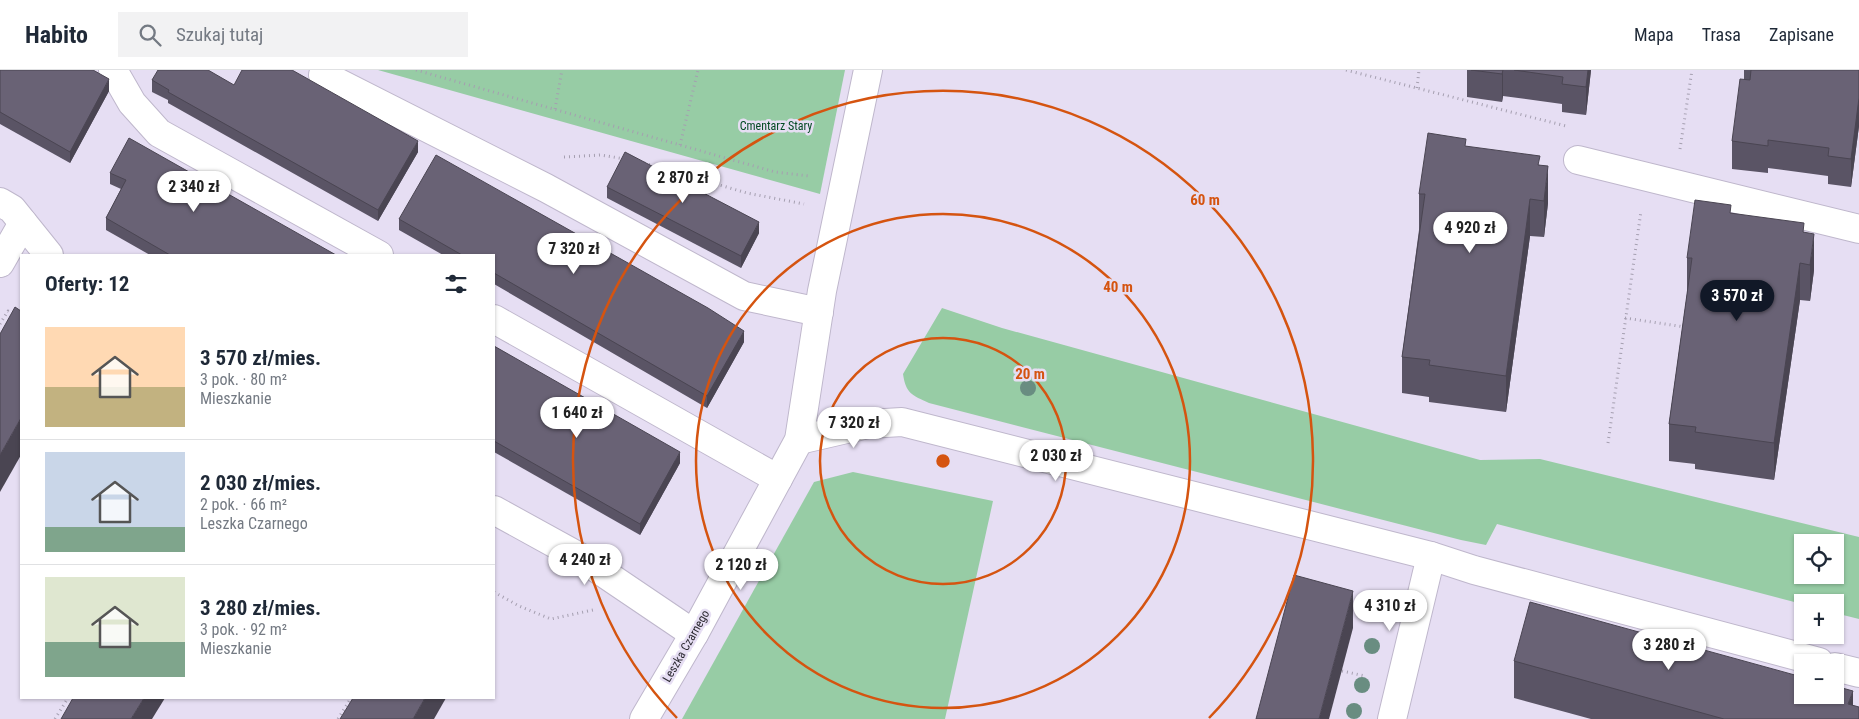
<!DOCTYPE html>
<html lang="pl">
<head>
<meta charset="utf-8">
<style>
  :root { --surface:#fff; --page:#f2f2f3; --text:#1f2937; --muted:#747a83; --line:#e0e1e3; --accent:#111827 }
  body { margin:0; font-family:"Roboto Condensed",sans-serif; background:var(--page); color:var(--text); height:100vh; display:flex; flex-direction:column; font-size:19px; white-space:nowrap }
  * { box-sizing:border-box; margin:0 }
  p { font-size:16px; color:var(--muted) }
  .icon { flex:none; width:28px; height:28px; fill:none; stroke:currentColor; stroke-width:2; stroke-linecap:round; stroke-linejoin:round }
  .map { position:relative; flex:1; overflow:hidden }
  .details { position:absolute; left:20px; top:184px; width:475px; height:445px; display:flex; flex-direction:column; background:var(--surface); border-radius:0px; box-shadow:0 1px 4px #0004 }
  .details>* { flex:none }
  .buttons { position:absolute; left:1794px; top:464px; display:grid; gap:10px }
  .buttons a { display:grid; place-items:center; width:50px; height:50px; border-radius:0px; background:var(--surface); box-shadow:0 1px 4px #0004; font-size:25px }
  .price { position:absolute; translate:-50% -42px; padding:0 11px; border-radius:18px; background:#fff; color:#222; font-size:16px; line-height:32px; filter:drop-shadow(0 1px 2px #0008) }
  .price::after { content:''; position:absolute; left:50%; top:30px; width:15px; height:11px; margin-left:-8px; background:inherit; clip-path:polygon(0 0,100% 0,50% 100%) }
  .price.on { background:var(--accent); color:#fff }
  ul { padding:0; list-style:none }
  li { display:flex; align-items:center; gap:15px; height:125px; padding:0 25px }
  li+li { border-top:1px solid var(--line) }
  li span { display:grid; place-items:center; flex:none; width:140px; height:100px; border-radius:0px; color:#555 }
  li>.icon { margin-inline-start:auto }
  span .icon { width:60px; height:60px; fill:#fffc; stroke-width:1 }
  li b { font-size:21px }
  h2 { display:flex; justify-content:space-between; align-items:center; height:60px; padding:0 25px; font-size:21px }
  header { display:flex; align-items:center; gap:30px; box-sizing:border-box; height:70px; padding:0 25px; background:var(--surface); border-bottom:1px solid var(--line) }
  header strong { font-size:24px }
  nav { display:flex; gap:28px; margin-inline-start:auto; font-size:18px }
  .search { width:350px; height:45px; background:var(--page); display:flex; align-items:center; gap:12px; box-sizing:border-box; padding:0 18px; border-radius:0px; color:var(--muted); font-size:19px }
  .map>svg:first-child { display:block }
  .green { fill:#97cca5; fill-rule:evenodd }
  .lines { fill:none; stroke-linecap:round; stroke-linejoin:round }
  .minor-casing { stroke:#bfb7cc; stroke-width:30 }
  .path { stroke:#a59fb0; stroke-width:3; stroke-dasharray:1 4; stroke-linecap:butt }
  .minor { stroke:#fff; stroke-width:28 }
  .tree { fill:#698d81 }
  .wall { fill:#5a5465 }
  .shaded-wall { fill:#4a4552 }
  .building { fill:#696275; stroke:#4a4552 }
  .ring { fill:none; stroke:#d55410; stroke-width:2.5 }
  .labels { text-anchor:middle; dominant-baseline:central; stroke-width:5; stroke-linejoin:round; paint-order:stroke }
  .park-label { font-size:12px; fill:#034a23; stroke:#e6def3 }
  .street-label { font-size:12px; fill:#2b2930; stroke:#e6def3 }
  .centre { fill:#d55410; stroke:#e6def3; stroke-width:2.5 }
  .ring-label { font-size:15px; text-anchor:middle; font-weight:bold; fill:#d55410; stroke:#e6def3; stroke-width:5; stroke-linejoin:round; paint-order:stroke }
</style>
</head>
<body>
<header>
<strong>Habito</strong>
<div class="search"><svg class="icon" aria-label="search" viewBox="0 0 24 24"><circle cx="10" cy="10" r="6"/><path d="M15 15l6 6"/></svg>Szukaj tutaj</div>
<nav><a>Mapa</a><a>Trasa</a><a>Zapisane</a></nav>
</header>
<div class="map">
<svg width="1859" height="649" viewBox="0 0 1859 649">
  <rect width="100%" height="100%" fill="#e6def3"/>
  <g class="green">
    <path d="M 378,0 L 845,0 L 820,124 Z"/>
    <path d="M 942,238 L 1002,258 L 1480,390 L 1540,389 L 1859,467 L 1859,549 L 1835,543 L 1835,532 L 1802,532 L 1802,534 L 1497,454 L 1486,475 L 1461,470 L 929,333 C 912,325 906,324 903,304 ZM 1835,472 L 1835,505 L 1802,505 L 1802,472 Z"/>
    <path d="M 853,402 L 993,431 L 945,649 L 682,649 L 814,412 Z"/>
  </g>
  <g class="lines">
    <g class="minor-casing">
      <g id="minor">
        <path d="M 113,0 L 132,33 L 159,63 L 379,185"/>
        <path d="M 323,5 L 546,118 L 744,226 L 819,242"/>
        <path d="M 1578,90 L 1859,159"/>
        <path d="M 0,132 L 12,139 L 49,185"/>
        <path d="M 0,193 L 23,153"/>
        <path d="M 494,249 L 778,409"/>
        <path d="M 799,370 L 868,354 L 902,352 L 1431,486 L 1474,500 L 1819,592"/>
        <path d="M 494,440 L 583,489 L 694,564"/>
        <path d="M 1835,597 L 1859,603"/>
        <path d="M 644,649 L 694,564 L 799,370 L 822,221 L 868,0"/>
        <path d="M 1392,649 L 1431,486"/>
      </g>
    </g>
    <g class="path">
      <path d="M 416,0 L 775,102 L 809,106"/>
      <path d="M 1346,0 L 1566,56"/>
      <path d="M 1417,18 L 1419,0"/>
      <path d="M 555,39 L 562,0"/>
      <path d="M 680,75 L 698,0"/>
      <path d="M 1680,79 L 1692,0"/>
      <path d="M 564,87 L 601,85 L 625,89"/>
      <path d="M 644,93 L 747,123 L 804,134"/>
      <path d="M 1625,248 L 1685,257"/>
      <path d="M 0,254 L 8,241 L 21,248"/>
      <path d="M 1608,373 L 1641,141"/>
      <path d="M 494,522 L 519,536 L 551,549 L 593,540"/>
      <path d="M 1342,601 L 1365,606"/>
      <path d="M 55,649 L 68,628"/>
      <path d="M 338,649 L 351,628"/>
    </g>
    <use href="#minor" class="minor"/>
  </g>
  <g class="tree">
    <circle cx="1028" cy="318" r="8"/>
    <circle cx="1372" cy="576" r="8"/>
    <circle cx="1362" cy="615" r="8"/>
    <circle cx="1354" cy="641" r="8"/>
  </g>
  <g class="wall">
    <path d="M 0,0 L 109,21 L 70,93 L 0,54 Z"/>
    <path d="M 1467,0 L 1591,0 L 1586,45 L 1562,42 L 1562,34 L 1503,26 L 1502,32 L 1467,27 Z"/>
    <path d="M 1744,0 L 1859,0 L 1859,56 L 1851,117 L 1828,114 L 1828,106 L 1768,98 L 1768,103 L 1732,99 L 1732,71 L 1744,9 Z"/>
    <path d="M 152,10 L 234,15 L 418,82 L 378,151 L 168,33 L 168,30 L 152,22 Z"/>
    <path d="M 1466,76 L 1540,95 L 1548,133 L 1544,167 L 1530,166 L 1506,342 L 1429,332 L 1429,327 L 1402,323 L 1402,287 L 1419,160 L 1419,124 Z"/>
    <path d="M 110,103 L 336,185 L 150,185 L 106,160 L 106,148 L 121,119 L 110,114 Z"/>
    <path d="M 607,117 L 759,163 L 741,198 L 607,128 Z"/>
    <path d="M 1731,143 L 1804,162 L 1814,200 L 1810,231 L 1800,230 L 1774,410 L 1695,399 L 1695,394 L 1669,391 L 1669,354 L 1687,224 L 1687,188 Z"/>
    <path d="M 399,149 L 744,272 L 707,338 L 494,214 L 494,185 L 443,185 L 399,160 Z"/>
    <path d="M 494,276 L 680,393 L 640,465 L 494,382 Z"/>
    <path d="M 1514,591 L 1853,636 L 1859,649 L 1591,649 L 1514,628 Z"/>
  </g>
  <g class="shaded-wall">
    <path d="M 1503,0 L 1503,26 L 1502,32 L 1502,4 Z"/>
    <path d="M 1588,0 L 1591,0 L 1586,45 L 1586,17 Z"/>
    <path d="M 109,9 L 109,21 L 70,93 L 70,82 Z"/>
    <path d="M 1859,28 L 1859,56 L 1851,117 L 1851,89 Z"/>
    <path d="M 418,71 L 418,82 L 378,151 L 378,140 Z"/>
    <path d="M 1548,96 L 1548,133 L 1544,167 L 1544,131 Z"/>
    <path d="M 1530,129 L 1530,166 L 1506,342 L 1506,306 Z"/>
    <path d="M 759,152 L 759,163 L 741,198 L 741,186 Z"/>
    <path d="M 1814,164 L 1814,200 L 1810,231 L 1810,195 Z"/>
    <path d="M 1800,193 L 1800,230 L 1774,410 L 1774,373 Z"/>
    <path d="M 744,261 L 744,272 L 707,338 L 707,326 Z"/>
    <path d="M 21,348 L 21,385 L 0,422 L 0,385 Z"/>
    <path d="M 680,382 L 680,393 L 640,465 L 640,454 Z"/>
    <path d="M 1353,521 L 1353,558 L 1329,649 L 1319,649 Z"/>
    <path d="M 1853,621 L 1853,649 L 1848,634 Z"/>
    <path d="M 144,628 L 165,628 L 152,649 L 131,649 Z"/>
    <path d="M 425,628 L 446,628 L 434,649 L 413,649 Z"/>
  </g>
  <g class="building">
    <path d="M 0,0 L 93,0 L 109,9 L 70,82 L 0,42 Z"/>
    <path d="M 158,0 L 208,0 L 234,15 L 242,0 L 292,0 L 418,71 L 378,140 L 168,22 L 169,20 L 152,10 Z"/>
    <path d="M 1471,0 L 1503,0 L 1502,4 Z"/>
    <path d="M 1514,0 L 1588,0 L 1586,17 L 1562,14 L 1563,7 Z"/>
    <path d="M 1751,0 L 1859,0 L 1859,28 L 1851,89 L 1828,86 L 1829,78 L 1768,70 L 1768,76 L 1732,71 L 1740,9 L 1750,10 Z"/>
    <path d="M 1428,63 L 1466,69 L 1465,76 L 1540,86 L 1538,95 L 1548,96 L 1544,131 L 1530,129 L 1506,306 L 1429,295 L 1430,290 L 1402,287 L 1425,124 L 1419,124 Z"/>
    <path d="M 129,68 L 336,185 L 170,185 L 106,148 L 126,110 L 110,103 Z"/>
    <path d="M 625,82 L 759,152 L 741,186 L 607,117 Z"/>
    <path d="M 436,85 L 708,238 L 744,261 L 707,326 L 494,203 L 494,185 L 462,185 L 399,149 Z"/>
    <path d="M 1695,130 L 1731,135 L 1730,143 L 1804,153 L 1803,162 L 1814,164 L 1810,195 L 1800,193 L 1774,373 L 1695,362 L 1696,357 L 1669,354 L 1692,188 L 1687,188 Z"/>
    <path d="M 15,237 L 21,241 L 21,348 L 0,385 L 0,264 Z"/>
    <path d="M 494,276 L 680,382 L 640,454 L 494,371 Z"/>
    <path d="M 1294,505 L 1353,521 L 1319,649 L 1256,649 Z"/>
    <path d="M 1530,532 L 1802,607 L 1802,625 L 1835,625 L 1835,616 L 1853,621 L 1848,634 L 1859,637 L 1859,649 L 1724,649 L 1514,591 Z"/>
    <path d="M 73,628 L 144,628 L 131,649 L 61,649 Z"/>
    <path d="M 353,628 L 425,628 L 413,649 L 340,649 Z"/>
  </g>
  <g class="ring">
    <circle cx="943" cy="391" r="123"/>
    <circle cx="943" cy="391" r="247"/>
    <path d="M677 648A370 370 0 1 1 1209 648"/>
  </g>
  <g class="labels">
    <g class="park-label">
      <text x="776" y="56">Cmentarz Stary</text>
    </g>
    <g class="street-label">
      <text transform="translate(686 576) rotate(-60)">Leszka Czarnego</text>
    </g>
  </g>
  <circle cx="943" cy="391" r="8" class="centre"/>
  <g class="ring-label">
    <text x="1205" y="135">60 m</text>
    <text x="1118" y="222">40 m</text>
    <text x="1030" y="309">20 m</text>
  </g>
</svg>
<div class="buttons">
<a><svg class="icon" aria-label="locate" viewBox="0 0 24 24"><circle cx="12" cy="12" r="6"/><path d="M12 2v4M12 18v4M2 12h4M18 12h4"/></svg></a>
<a>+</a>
<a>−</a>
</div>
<b class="price" style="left:683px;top:134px">2 870 zł</b>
<b class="price" style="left:194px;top:143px">2 340 zł</b>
<b class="price" style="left:1470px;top:184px">4 920 zł</b>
<b class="price" style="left:574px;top:205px">7 320 zł</b>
<b class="price on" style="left:1737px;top:252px">3 570 zł</b>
<b class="price" style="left:577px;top:369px">1 640 zł</b>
<b class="price" style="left:854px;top:379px">7 320 zł</b>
<b class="price" style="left:1056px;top:412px">2 030 zł</b>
<b class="price" style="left:585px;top:516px">4 240 zł</b>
<b class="price" style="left:741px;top:521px">2 120 zł</b>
<b class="price" style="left:1390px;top:562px">4 310 zł</b>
<b class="price" style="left:1669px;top:601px">3 280 zł</b>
<section class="details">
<h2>Oferty: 12<svg class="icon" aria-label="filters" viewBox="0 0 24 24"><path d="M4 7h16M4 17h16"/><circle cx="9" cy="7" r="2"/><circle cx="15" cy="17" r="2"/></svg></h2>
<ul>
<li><span style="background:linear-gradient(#ffd9b3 60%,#c2b280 0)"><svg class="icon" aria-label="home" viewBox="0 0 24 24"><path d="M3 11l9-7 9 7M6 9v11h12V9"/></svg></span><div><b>3 570 zł/mies.</b><p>3 pok. · 80 m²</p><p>Mieszkanie</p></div></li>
<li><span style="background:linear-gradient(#c9d6e8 75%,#7fa58c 0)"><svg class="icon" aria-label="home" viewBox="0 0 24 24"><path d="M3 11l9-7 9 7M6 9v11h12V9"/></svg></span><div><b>2 030 zł/mies.</b><p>2 pok. · 66 m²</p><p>Leszka Czarnego</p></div></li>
<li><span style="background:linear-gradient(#dfe7d0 65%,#7fa58c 0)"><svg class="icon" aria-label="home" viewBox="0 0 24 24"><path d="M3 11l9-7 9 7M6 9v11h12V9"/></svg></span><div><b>3 280 zł/mies.</b><p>3 pok. · 92 m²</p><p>Mieszkanie</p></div></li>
</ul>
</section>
</div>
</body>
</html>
